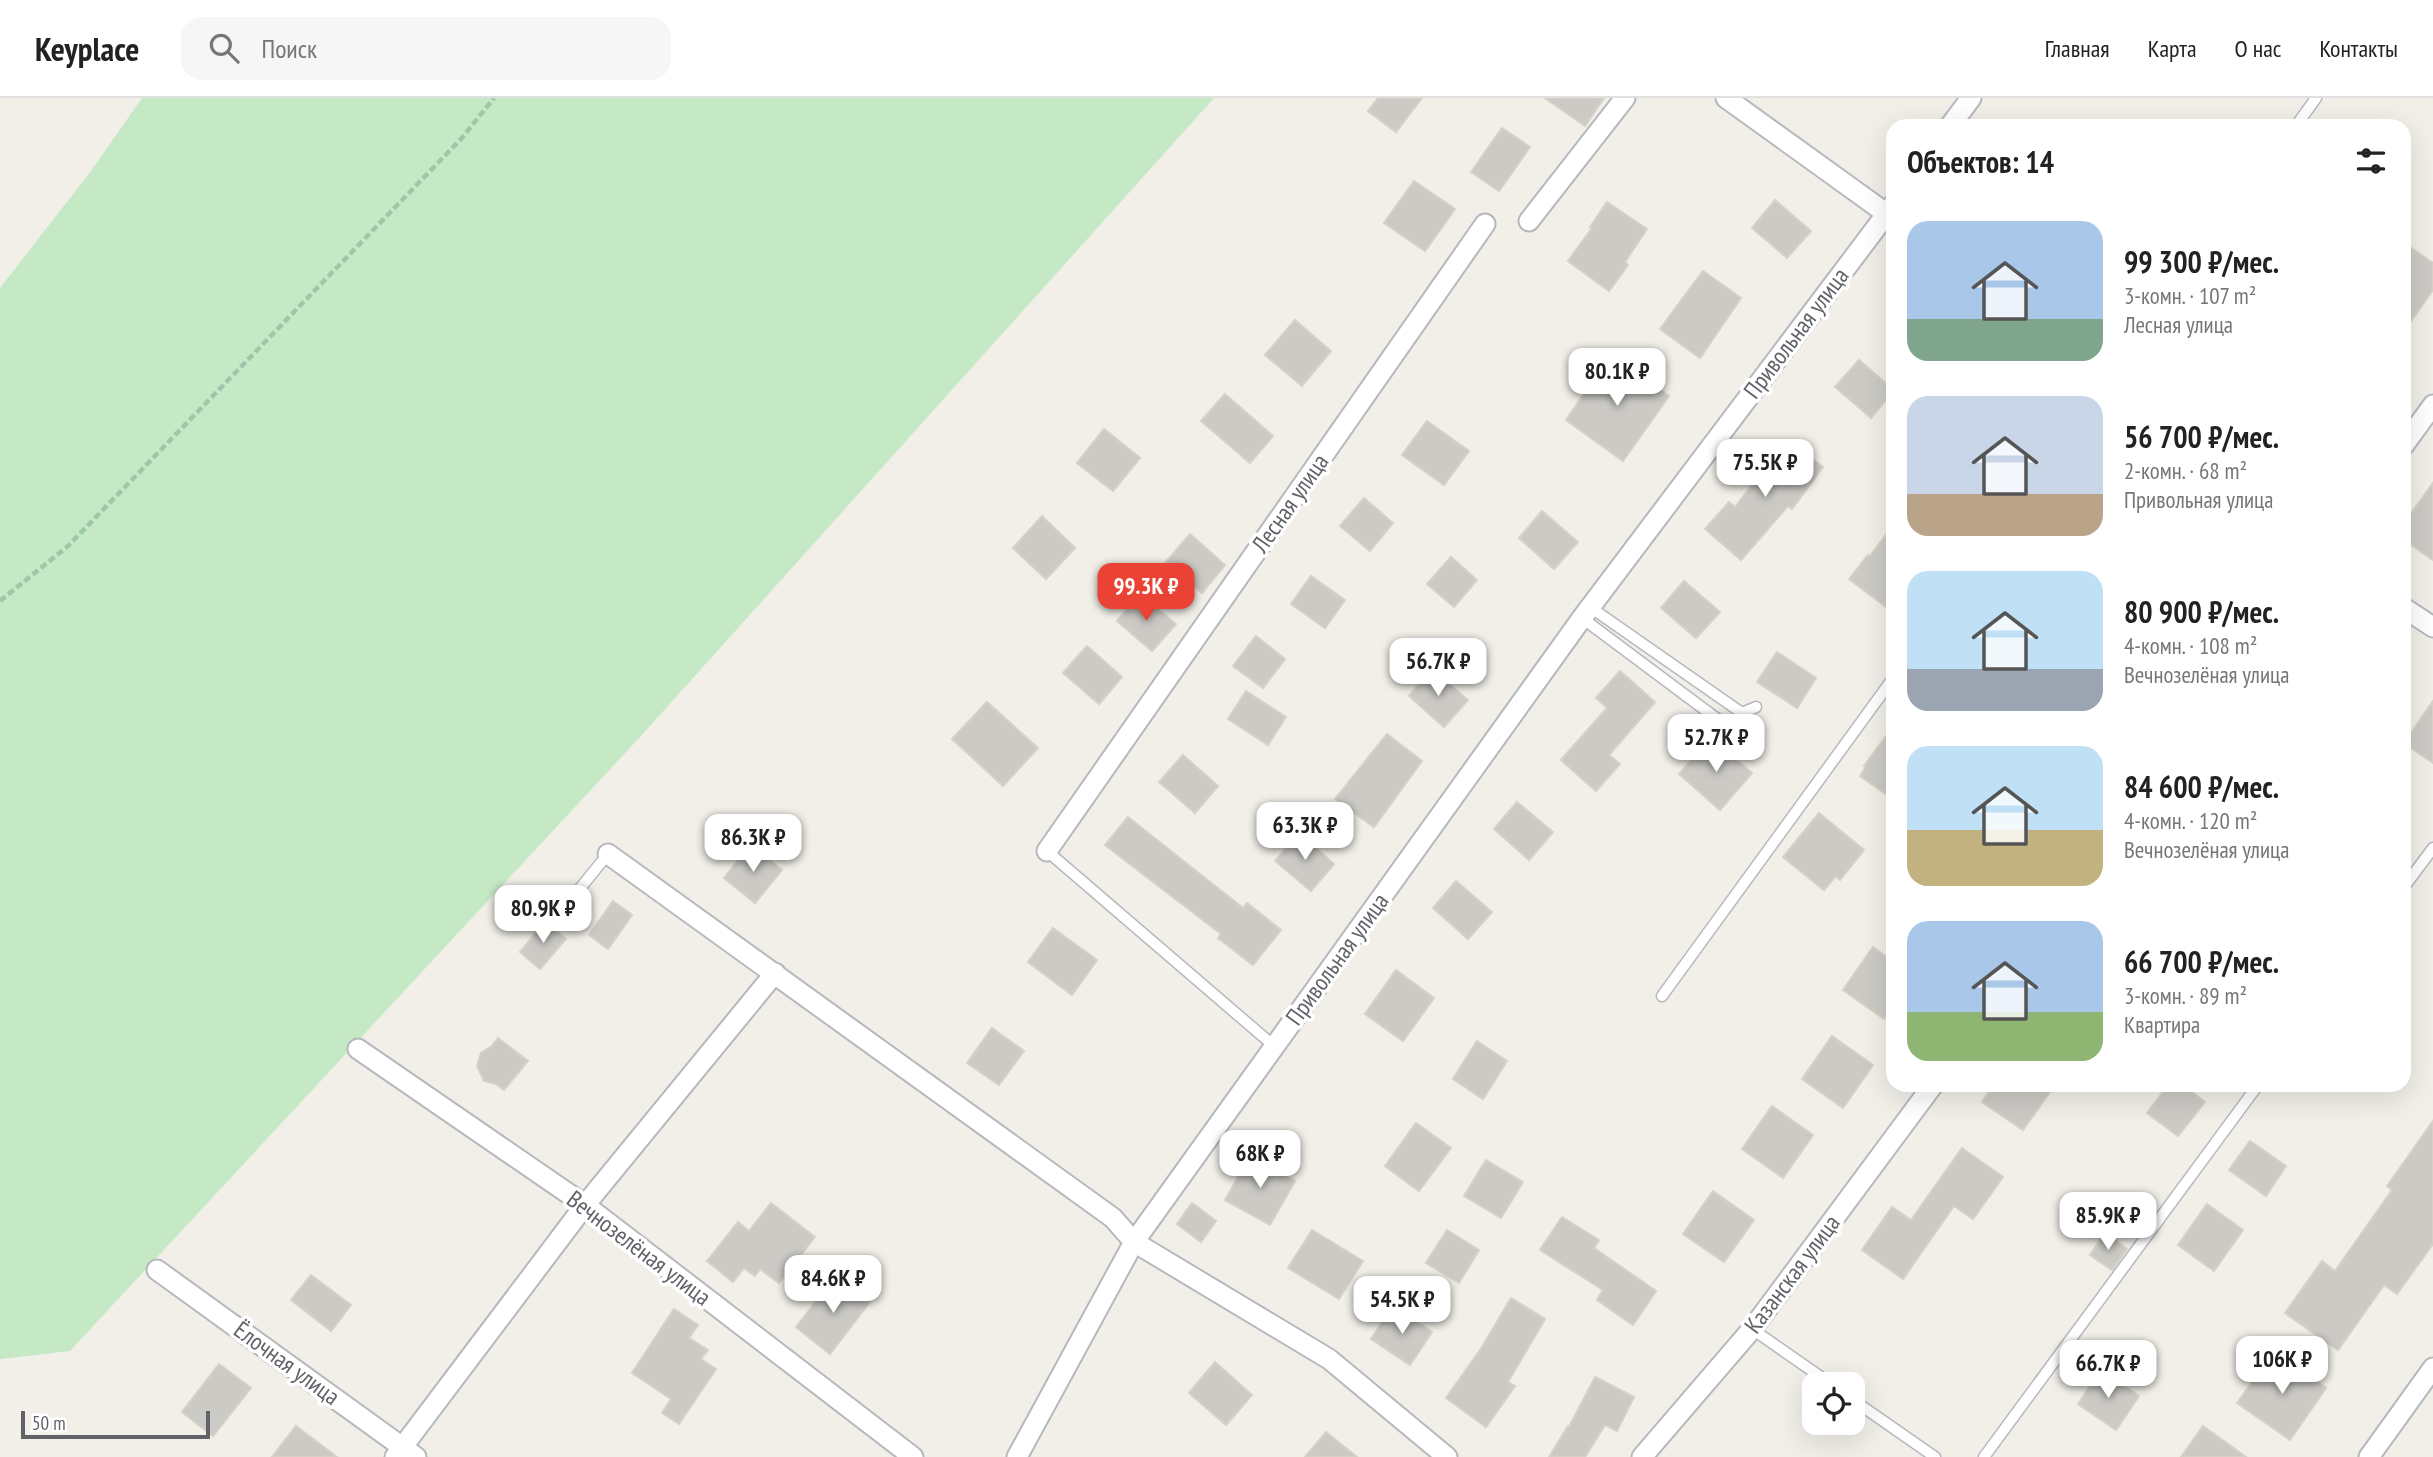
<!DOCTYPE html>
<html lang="ru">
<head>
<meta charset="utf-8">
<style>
  :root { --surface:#fff; --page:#f6f6f6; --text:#222; --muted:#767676; --line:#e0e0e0; --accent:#ea4335 }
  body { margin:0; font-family:"PT Sans Narrow",sans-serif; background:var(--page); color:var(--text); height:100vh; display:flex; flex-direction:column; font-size:26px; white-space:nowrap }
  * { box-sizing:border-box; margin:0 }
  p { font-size:23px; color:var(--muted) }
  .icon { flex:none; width:38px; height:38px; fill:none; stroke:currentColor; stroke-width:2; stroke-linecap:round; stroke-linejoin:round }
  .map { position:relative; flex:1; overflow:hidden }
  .side { position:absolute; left:1886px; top:21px; width:525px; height:973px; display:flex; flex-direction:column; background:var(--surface); border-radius:21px; box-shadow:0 7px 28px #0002 }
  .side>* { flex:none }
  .tools { position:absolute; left:1802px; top:1274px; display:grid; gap:14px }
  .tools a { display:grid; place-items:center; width:63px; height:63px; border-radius:14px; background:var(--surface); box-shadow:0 7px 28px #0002; font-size:35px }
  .scale { position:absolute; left:21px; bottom:18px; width:189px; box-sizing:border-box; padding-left:7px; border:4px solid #5f6368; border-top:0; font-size:19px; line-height:24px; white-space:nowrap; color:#5f6368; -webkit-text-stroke:5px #fff; paint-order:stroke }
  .price { position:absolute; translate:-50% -60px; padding:0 16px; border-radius:14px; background:#fff; color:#222; font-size:23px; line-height:46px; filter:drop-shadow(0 2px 4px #0008) }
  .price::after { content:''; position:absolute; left:50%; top:42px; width:21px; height:16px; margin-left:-10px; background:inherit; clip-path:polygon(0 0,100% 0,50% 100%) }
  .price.current { background:var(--accent); color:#fff }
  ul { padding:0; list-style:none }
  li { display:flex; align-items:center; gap:21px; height:175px; padding:0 21px }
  li span { display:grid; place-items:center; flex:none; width:196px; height:140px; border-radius:21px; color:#555 }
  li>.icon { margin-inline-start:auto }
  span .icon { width:84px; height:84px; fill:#fffc; stroke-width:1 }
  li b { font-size:30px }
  h2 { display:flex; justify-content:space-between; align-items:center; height:84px; padding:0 21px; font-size:30px }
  header { display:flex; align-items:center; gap:42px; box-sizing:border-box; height:98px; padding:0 35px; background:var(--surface); border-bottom:2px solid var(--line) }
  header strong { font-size:33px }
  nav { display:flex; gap:38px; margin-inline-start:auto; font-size:24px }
  .search { width:490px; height:63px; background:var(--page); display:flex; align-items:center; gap:18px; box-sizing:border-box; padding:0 24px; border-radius:21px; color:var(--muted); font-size:26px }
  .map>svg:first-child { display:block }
  .green { fill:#c5e8c5 }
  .building { fill:#cccac5; stroke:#d6d1c6; stroke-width:2 }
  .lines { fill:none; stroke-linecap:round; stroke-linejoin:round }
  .service-casing { stroke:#b5b8bc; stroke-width:13 }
  .minor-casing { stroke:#b5b8bc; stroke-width:23 }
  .path { stroke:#9cc7a9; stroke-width:4.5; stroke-dasharray:7 3.5; stroke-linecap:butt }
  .service { stroke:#fff; stroke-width:10 }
  .minor { stroke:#fff; stroke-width:19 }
  .labels { text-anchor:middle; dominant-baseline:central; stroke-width:7; stroke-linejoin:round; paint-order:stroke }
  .street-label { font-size:24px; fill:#5f6368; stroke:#fff }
</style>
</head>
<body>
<header>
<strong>Keyplace</strong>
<div class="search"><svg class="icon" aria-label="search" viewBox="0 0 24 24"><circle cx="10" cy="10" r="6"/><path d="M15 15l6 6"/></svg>Поиск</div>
<nav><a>Главная</a><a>Карта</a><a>О нас</a><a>Контакты</a></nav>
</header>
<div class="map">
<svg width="2433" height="1359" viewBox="0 0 2433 1359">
  <rect width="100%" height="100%" fill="#f1efe8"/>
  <path class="green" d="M 142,0 L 1214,0 L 640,639 L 70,1253 L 0,1261 L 0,190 L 91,73 Z"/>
  <g class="building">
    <path d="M 1378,0 L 1422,0 L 1396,34 L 1368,13 Z"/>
    <path d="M 1545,0 L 1604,0 L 1585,28 Z"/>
    <path d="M 1502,30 L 1530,49 L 1499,93 L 1471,74 Z"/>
    <path d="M 1414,83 L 1455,111 L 1425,153 L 1384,125 Z"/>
    <path d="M 1775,102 L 1811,133 L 1787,160 L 1752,130 Z"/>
    <path d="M 1607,104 L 1647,131 L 1625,164 L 1628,167 L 1609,193 L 1568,163 L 1592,130 L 1590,129 Z"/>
    <path d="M 2404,145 L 2433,165 L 2433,192 L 2404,233 Z"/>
    <path d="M 1703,173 L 1741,200 L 1700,260 L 1660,231 Z"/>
    <path d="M 1295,222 L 1331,253 L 1302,288 L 1265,257 Z"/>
    <path d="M 1611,257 L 1669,298 L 1623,363 L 1566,322 Z"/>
    <path d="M 1859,262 L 1894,292 L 1871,320 L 1835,289 Z"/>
    <path d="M 1225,296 L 1273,338 L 1250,365 L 1201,323 Z"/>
    <path d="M 1427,323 L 1469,353 L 1444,387 L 1402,357 Z"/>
    <path d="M 1104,331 L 1140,360 L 1113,393 L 1077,365 Z"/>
    <path d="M 1786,342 L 1823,369 L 1792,411 L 1788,408 L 1741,462 L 1705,431 L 1729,404 L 1735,409 L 1764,371 L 1758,367 L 1771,349 L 1777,354 Z"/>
    <path d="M 2433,385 L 2433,462 L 2404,442 L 2404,425 Z"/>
    <path d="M 1364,400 L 1393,425 L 1370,453 L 1340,428 Z"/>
    <path d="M 1542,413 L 1578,444 L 1554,471 L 1519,440 Z"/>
    <path d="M 1042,418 L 1075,450 L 1046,481 L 1013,450 Z"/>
    <path d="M 1894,426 L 1894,515 L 1849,481 L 1868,457 L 1870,458 Z"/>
    <path d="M 1190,436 L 1225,467 L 1202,495 L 1166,464 Z"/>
    <path d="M 1451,459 L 1477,482 L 1454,509 L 1427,486 Z"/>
    <path d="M 1311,478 L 1345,502 L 1325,530 L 1291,506 Z"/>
    <path d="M 1684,483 L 1720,514 L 1696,540 L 1661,510 Z"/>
    <path d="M 1140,496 L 1176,526 L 1152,553 L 1117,523 Z"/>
    <path d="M 1256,538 L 1285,561 L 1263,590 L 1233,568 Z"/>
    <path d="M 1087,548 L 1122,579 L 1099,606 L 1063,575 Z"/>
    <path d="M 1777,554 L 1816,580 L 1797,610 L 1757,584 Z"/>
    <path d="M 1432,571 L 1468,602 L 1444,629 L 1409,598 Z"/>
    <path d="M 1620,573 L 1655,604 L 1609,657 L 1620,666 L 1596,693 L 1561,662 L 1607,610 L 1596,600 Z"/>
    <path d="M 1246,593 L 1286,619 L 1268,647 L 1228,621 Z"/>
    <path d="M 2433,603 L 2433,665 L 2404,645 Z"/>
    <path d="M 987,604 L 1038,650 L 1003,688 L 952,641 Z"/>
    <path d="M 1894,627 L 1894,702 L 1860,678 L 1866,669 L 1864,668 Z"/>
    <path d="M 1387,636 L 1422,663 L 1374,729 L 1335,701 Z"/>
    <path d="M 1711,640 L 1752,675 L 1720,712 L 1679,676 Z"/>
    <path d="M 1183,657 L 1218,688 L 1195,715 L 1159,684 Z"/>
    <path d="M 1517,704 L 1553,734 L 1529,762 L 1494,731 Z"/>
    <path d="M 1819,715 L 1864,752 L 1840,782 L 1836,778 L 1824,792 L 1783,759 Z"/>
    <path d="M 1128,719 L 1243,810 L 1247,805 L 1281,832 L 1253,867 L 1218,840 L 1221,836 L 1105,747 Z"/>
    <path d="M 1299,735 L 1334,766 L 1311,793 L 1275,763 Z"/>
    <path d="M 750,747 L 782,772 L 755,805 L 724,780 Z"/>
    <path d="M 1456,783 L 1492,814 L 1468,841 L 1433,810 Z"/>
    <path d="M 613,803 L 632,817 L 608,851 L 589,837 Z"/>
    <path d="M 545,824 L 566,841 L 540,871 L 520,854 Z"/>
    <path d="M 1053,830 L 1097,862 L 1072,897 L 1028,864 Z"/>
    <path d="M 1873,849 L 1894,864 L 1894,907 L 1884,921 L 1843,892 Z"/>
    <path d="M 1396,872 L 1434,900 L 1403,943 L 1365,916 Z"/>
    <path d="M 992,930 L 1024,953 L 999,987 L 967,965 Z"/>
    <path d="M 1832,938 L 1873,967 L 1843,1010 L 1802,981 Z"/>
    <path d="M 498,940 L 528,963 L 504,992 L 496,986 L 484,983 L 477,968 L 481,955 L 492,948 Z"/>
    <path d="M 1477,943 L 1507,963 L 1483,1001 L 1453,981 Z"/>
    <path d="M 1994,987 L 2055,987 L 2023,1032 L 1982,1004 Z"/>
    <path d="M 2168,987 L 2183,987 L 2205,1004 L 2178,1038 L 2147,1015 Z"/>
    <path d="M 1772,1008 L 1813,1037 L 1783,1080 L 1742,1051 Z"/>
    <path d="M 2433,1023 L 2433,1146 L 2397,1196 L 2384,1187 L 2338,1252 L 2285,1215 L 2322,1163 L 2335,1173 L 2392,1092 L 2387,1088 Z"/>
    <path d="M 1416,1025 L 1451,1050 L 1419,1093 L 1385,1068 Z"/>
    <path d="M 2250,1043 L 2286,1068 L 2266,1098 L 2229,1072 Z"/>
    <path d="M 1962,1050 L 2003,1079 L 1973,1121 L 1954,1108 L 1903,1181 L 1862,1152 L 1892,1109 L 1911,1122 Z"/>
    <path d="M 1250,1057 L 1295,1083 L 1270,1127 L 1225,1102 Z"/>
    <path d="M 1486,1062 L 1523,1084 L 1501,1120 L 1464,1098 Z"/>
    <path d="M 1713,1093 L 1754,1122 L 1724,1164 L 1683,1136 Z"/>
    <path d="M 771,1105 L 815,1139 L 779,1185 L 760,1171 L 755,1178 L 744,1170 L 733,1184 L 707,1163 L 738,1124 L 749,1133 Z"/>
    <path d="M 1192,1105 L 1216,1123 L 1201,1144 L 1177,1126 Z"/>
    <path d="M 2207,1106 L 2243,1132 L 2214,1173 L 2178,1147 Z"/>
    <path d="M 1562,1119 L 1599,1142 L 1594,1150 L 1656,1193 L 1633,1227 L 1597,1202 L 1603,1192 L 1540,1152 Z"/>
    <path d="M 1312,1132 L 1363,1163 L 1339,1201 L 1288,1170 Z"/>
    <path d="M 1447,1132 L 1479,1152 L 1459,1185 L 1426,1165 Z"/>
    <path d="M 2105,1135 L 2127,1151 L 2112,1172 L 2090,1157 Z"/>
    <path d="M 311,1177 L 351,1207 L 331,1233 L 291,1202 Z"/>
    <path d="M 836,1178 L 870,1204 L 830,1256 L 796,1229 Z"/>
    <path d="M 1511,1200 L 1545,1221 L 1508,1284 L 1515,1288 L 1486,1329 L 1446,1300 L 1482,1249 Z"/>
    <path d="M 1393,1208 L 1432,1234 L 1410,1267 L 1371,1241 Z"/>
    <path d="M 674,1211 L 698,1227 L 689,1240 L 708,1252 L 701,1261 L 716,1271 L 679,1326 L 662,1315 L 671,1301 L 632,1275 Z"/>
    <path d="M 2274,1254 L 2326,1290 L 2290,1342 L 2237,1305 Z"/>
    <path d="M 1215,1264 L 1252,1297 L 1226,1327 L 1189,1295 Z"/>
    <path d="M 219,1266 L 251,1290 L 213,1338 L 182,1314 Z"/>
    <path d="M 2101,1272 L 2139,1298 L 2116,1332 L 2078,1306 Z"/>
    <path d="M 1595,1279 L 1634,1299 L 1617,1333 L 1605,1327 L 1585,1359 L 1549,1359 L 1568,1328 L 1569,1329 Z"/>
    <path d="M 296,1328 L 337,1359 L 272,1359 Z"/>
    <path d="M 2203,1328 L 2246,1359 L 2181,1359 Z"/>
    <path d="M 1326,1334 L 1357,1359 L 1305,1359 Z"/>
  </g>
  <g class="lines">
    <g class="service-casing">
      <g id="service">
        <path d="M 2296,28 L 2316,0"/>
        <path d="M 1590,509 L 1742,615 L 1756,609"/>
        <path d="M 1582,520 L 1744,641"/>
        <path d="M 1047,753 L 1274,948"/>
        <path d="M 2404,789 L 2433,750"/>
        <path d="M 564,810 L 608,756"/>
        <path d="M 1662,898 L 1894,579"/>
        <path d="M 1752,1231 L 1831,1286"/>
        <path d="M 1853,1302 L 1935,1359"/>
        <path d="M 1984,1359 L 2258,987"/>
      </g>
    </g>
    <g class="minor-casing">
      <g id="minor">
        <path d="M 1726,0 L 1894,121"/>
        <path d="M 1950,28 L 1971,0"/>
        <path d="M 1529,123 L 1625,0"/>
        <path d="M 2404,347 L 2433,307"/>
        <path d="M 2404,510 L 2433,529"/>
        <path d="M 1047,753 L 1485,126"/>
        <path d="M 608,756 L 1113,1120 L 1134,1144 L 1017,1359"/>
        <path d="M 358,951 L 585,1107 L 913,1359"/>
        <path d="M 157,1172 L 416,1359"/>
        <path d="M 395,1359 L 585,1107 L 775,875"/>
        <path d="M 1447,1359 L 1329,1261 L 1134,1144 L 1582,520 L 1894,106"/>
        <path d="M 1642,1359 L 1752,1231 L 1933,987"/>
        <path d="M 2369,1359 L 2433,1270"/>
      </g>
    </g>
    <path class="path" d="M 0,503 L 68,448 L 461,41 L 494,0"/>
    <use href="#service" class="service"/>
    <use href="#minor" class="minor"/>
  </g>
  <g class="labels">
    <g class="street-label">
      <text transform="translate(1796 235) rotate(-53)">Привольная улица</text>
      <text transform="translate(1290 405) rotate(-55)">Лесная улица</text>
      <text transform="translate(1337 861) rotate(-54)">Привольная улица</text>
      <text transform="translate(639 1150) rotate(37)">Вечнозелёная улица</text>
      <text transform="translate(1792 1176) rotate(-53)">Казанская улица</text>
      <text transform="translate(287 1265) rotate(36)">Ёлочная улица</text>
    </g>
  </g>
</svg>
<div class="tools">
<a><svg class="icon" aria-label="locate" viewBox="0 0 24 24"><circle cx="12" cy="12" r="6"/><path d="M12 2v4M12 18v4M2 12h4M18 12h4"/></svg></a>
</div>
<div class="scale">50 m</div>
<b class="price" style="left:1617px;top:310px">80.1K ₽</b>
<b class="price" style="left:1765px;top:401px">75.5K ₽</b>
<b class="price current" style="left:1146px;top:525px">99.3K ₽</b>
<b class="price" style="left:1438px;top:600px">56.7K ₽</b>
<b class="price" style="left:1716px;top:676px">52.7K ₽</b>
<b class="price" style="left:1305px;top:764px">63.3K ₽</b>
<b class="price" style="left:753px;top:776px">86.3K ₽</b>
<b class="price" style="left:543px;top:847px">80.9K ₽</b>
<b class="price" style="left:1260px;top:1092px">68K ₽</b>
<b class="price" style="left:2108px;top:1154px">85.9K ₽</b>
<b class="price" style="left:833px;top:1217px">84.6K ₽</b>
<b class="price" style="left:1402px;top:1238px">54.5K ₽</b>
<b class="price" style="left:2282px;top:1298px">106K ₽</b>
<b class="price" style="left:2108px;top:1302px">66.7K ₽</b>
<section class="side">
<h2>Объектов: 14<svg class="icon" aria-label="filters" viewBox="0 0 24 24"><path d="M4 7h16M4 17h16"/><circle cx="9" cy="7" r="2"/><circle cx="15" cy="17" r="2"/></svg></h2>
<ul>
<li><span style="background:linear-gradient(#a9c7e8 70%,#7fa58c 0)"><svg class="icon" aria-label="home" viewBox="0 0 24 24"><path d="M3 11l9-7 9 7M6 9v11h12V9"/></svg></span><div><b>99 300 ₽/мес.</b><p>3-комн. · 107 m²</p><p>Лесная улица</p></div></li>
<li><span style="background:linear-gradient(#c9d6e8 70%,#b9a48a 0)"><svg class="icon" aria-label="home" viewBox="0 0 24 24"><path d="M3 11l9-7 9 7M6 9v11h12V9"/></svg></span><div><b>56 700 ₽/мес.</b><p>2-комн. · 68 m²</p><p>Привольная улица</p></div></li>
<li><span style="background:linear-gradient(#bfe0f5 70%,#9aa5b1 0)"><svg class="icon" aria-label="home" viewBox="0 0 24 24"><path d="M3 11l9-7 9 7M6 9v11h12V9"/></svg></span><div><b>80 900 ₽/мес.</b><p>4-комн. · 108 m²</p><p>Вечнозелёная улица</p></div></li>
<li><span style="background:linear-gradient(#bfe0f5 60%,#c2b280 0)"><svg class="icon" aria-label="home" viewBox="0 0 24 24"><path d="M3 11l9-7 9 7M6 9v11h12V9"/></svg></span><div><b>84 600 ₽/мес.</b><p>4-комн. · 120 m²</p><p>Вечнозелёная улица</p></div></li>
<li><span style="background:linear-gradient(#a9c7e8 65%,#8fb573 0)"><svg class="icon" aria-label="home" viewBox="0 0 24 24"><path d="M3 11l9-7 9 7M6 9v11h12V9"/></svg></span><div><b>66 700 ₽/мес.</b><p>3-комн. · 89 m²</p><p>Квартира</p></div></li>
</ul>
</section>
</div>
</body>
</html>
